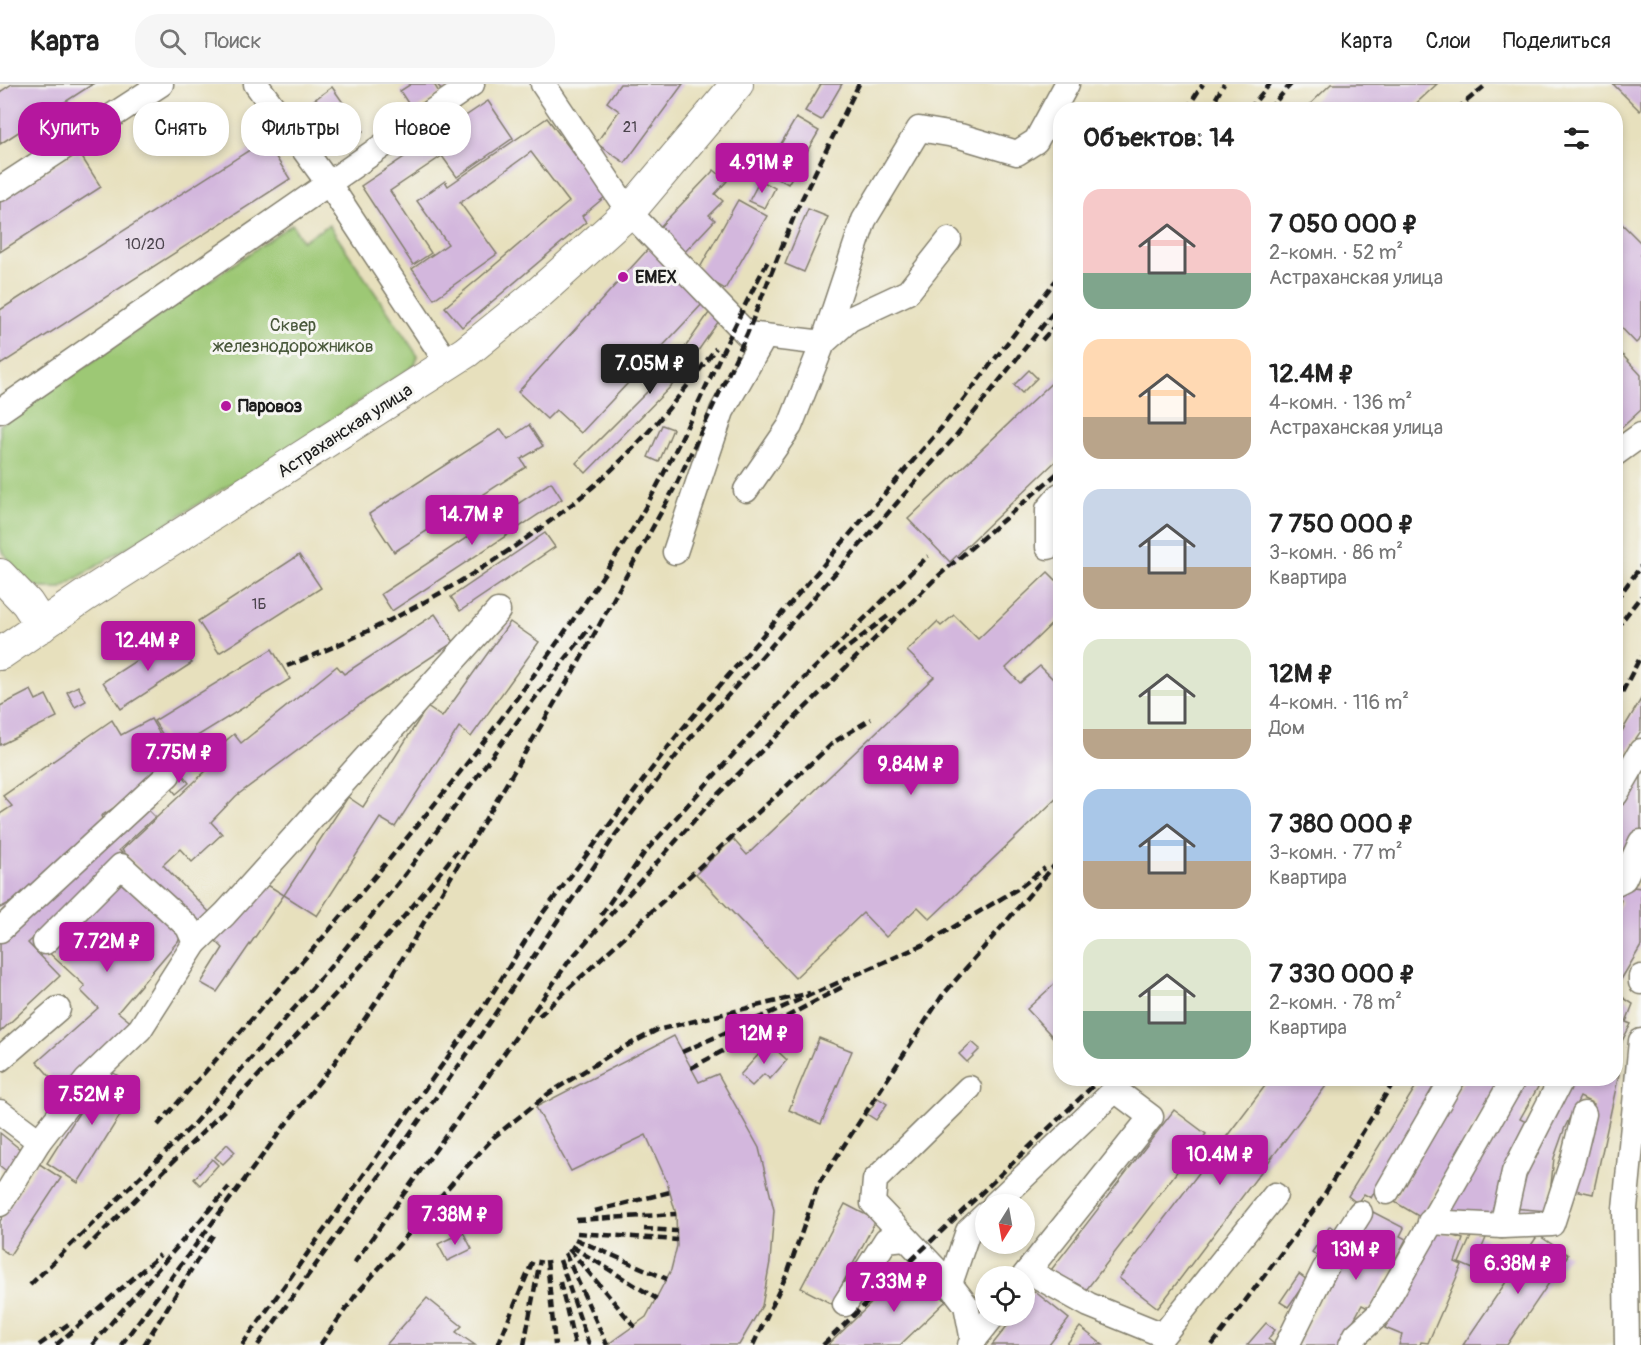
<!DOCTYPE html>
<html lang="ru">
<head>
<meta charset="utf-8">
<style>
  :root { --surface:#fff; --page:#f6f6f6; --text:#222; --muted:#767676; --line:#e0e0e0; --accent:#b5179e }
  body { margin:0; font-family:Pangolin,sans-serif; background:var(--page); color:var(--text); height:100vh; display:flex; flex-direction:column; font-size:22px; white-space:nowrap }
  * { box-sizing:border-box; margin:0 }
  p { font-size:20px; color:var(--muted) }
  .icon { flex:none; width:33px; height:33px; fill:none; stroke:currentColor; stroke-width:2; stroke-linecap:round; stroke-linejoin:round }
  .map { position:relative; flex:1; overflow:hidden }
  .panel { position:absolute; left:1053px; top:18px; width:570px; height:984px; display:flex; flex-direction:column; background:var(--surface); border-radius:24px; box-shadow:0 3px 9px #0003 }
  .panel>* { flex:none }
  .guide { position:absolute; left:18px; top:18px; width:570px; height:54px; display:flex; gap:12px }
  .needle { width:39px; rotate:191deg }
  .controls { position:absolute; left:975px; top:1110px; display:grid; gap:12px }
  .controls a { display:grid; place-items:center; width:60px; height:60px; border-radius:50%; background:var(--surface); box-shadow:0 3px 9px #0003; font-size:30px }
  .price { position:absolute; translate:-50% -51px; padding:0 14px; border-radius:6px; background:var(--accent); color:#fff; font-size:20px; line-height:39px; filter:drop-shadow(0 2px 3px #0008) }
  .price::after { content:''; position:absolute; left:50%; top:36px; width:18px; height:14px; margin-left:-9px; background:inherit; clip-path:polygon(0 0,100% 0,50% 100%) }
  .price.on { background:#222; color:#fff }
  ul { padding:0; list-style:none }
  li { display:flex; align-items:center; gap:18px; height:150px; padding:0 30px }
  li span { display:grid; place-items:center; flex:none; width:168px; height:120px; border-radius:18px; color:#555 }
  li>.icon { margin-inline-start:auto }
  span .icon { width:72px; height:72px; fill:#fffc; stroke-width:1 }
  li b { font-size:26px }
  h2 { display:flex; justify-content:space-between; align-items:center; height:72px; padding:0 30px; font-size:26px }
  .tag { padding:0 21px; border-radius:24px; background:var(--surface); box-shadow:0 3px 9px #0003; font-size:21px; line-height:54px }
  .tag.on { background:var(--accent); color:#fff }
  header { display:flex; align-items:center; gap:36px; box-sizing:border-box; height:84px; padding:0 30px; background:var(--surface); border-bottom:2px solid var(--line) }
  header strong { font-size:28px }
  nav { display:flex; gap:33px; margin-inline-start:auto; font-size:21px }
  .search { width:420px; height:54px; background:var(--page); display:flex; align-items:center; gap:15px; box-sizing:border-box; padding:0 21px; border-radius:24px; color:var(--muted); font-size:22px }
  .map>svg:first-child { display:block }
  .green { fill:#9dc875; stroke:#5c7248; stroke-width:1.5 }
  .building { fill:#d3b7dd }
  .lines { fill:none; stroke-linecap:round; stroke-linejoin:round }
  .minor-casing { stroke:#827e6c; stroke-width:27 }
  .major-casing { stroke:#827e6c; stroke-width:34 }
  .minor { stroke:#fff; stroke-width:24 }
  .major { stroke:#fff; stroke-width:32 }
  .rail { stroke:#1c1c1c; stroke-width:4.5; stroke-dasharray:9 4.5; stroke-linecap:butt }
  .poi-dot { fill:#b5179e; stroke:#f6f6f2; stroke-width:2 }
  .labels { text-anchor:middle; dominant-baseline:central; stroke-width:6; stroke-linejoin:round; paint-order:stroke }
  .number-label { font-size:15px; fill:#4a434c }
  .poi-label { font-size:18px; font-weight:bold; fill:#1c1c1c; stroke:#f6f6f2; text-anchor:start }
  .park-label { font-size:18px; fill:#49583b; stroke:#f6f6f2 }
  .street-label { font-size:18px; fill:#1c1c1c; stroke:#f6f6f2 }
</style>
</head>
<body>
<header>
<strong>Карта</strong>
<div class="search"><svg class="icon" aria-label="search" viewBox="0 0 24 24"><circle cx="10" cy="10" r="6"/><path d="M15 15l6 6"/></svg>Поиск</div>
<nav><a>Карта</a><a>Слои</a><a>Поделиться</a></nav>
</header>
<div class="map">
<svg width="1641" height="1261" viewBox="0 0 1641 1261">
  <rect width="100%" height="100%" fill="#f6f6f2"/>
  <filter id="ink" filterUnits="userSpaceOnUse"><feTurbulence type="fractalNoise" baseFrequency=".0167" numOctaves="2"/><feDisplacementMap in="SourceGraphic" scale="12" xChannelSelector="R" yChannelSelector="G"/><feConvolveMatrix kernelMatrix="1 2 1 2 8 2 1 2 1" color-interpolation-filters="sRGB"/></filter>
  <filter id="wash" filterUnits="userSpaceOnUse"><feTurbulence type="fractalNoise" baseFrequency=".008" numOctaves="4" result="noise"/><feDisplacementMap in="SourceGraphic" scale="24" xChannelSelector="R" yChannelSelector="G"/><feGaussianBlur stdDeviation="1.35" result="paint"/><feColorMatrix in="noise" values="0 0 0 0 0 0 0 0 0 0 0 0 0 0 0 0 0 1.4 0 .05"/><feComposite in="paint" operator="in"/></filter>
  <g filter="url(#wash)">
    <rect width="100%" height="100%" fill="#e7e0bd"/>
    <path class="green" d="M 292,140 L 302,157 L 329,141 L 418,272 L 415,281 L 283,368 L 61,504 L 42,504 L 26,499 L 0,464 L 0,341 Z"/>
    <g id="blocks">
      <g class="building">
        <path d="M 12,0 L 93,0 L 0,60 L 0,8 Z"/>
        <path d="M 411,0 L 434,0 L 440,10 L 413,27 L 400,7 Z"/>
        <path d="M 437,0 L 455,0 L 443,8 Z"/>
        <path d="M 620,0 L 683,0 L 625,79 L 596,59 L 619,27 L 607,18 Z"/>
        <path d="M 821,0 L 842,0 L 821,36 L 805,27 Z"/>
        <path d="M 1331,0 L 1437,0 L 1409,26 L 1304,26 Z"/>
        <path d="M 1613,0 L 1641,0 L 1641,26 L 1640,27 Z"/>
        <path d="M 332,3 L 363,47 L 341,63 L 310,19 Z"/>
        <path d="M 488,17 L 513,54 L 457,93 L 442,72 L 390,107 L 431,169 L 413,181 L 361,102 Z"/>
        <path d="M 547,34 L 606,112 L 582,132 L 586,138 L 462,243 L 445,223 L 569,118 L 531,68 L 460,119 L 497,170 L 434,215 L 412,185 L 448,160 L 417,117 L 445,97 L 448,102 Z"/>
        <path d="M 796,34 L 819,47 L 788,100 L 765,87 Z"/>
        <path d="M 265,56 L 290,95 L 0,281 L 0,226 Z"/>
        <path d="M 78,67 L 101,103 L 0,168 L 0,117 Z"/>
        <path d="M 714,86 L 727,97 L 715,110 L 723,117 L 709,131 L 715,136 L 682,171 L 656,147 Z"/>
        <path d="M 760,96 L 775,104 L 765,124 L 749,117 Z"/>
        <path d="M 738,116 L 767,132 L 725,205 L 697,189 Z"/>
        <path d="M 808,125 L 828,133 L 804,188 L 785,180 Z"/>
        <path d="M 1616,134 L 1641,159 L 1641,254 L 1636,259 L 1616,238 Z"/>
        <path d="M 649,164 L 706,216 L 581,349 L 556,326 L 547,335 L 518,308 Z"/>
        <path d="M 711,226 L 721,234 L 679,294 L 586,389 L 576,379 L 670,285 Z"/>
        <path d="M 1616,264 L 1641,291 L 1641,326 L 1616,349 Z"/>
        <path d="M 1029,286 L 1037,294 L 1022,309 L 1014,301 Z"/>
        <path d="M 1060,291 L 1060,373 L 950,478 L 908,435 Z"/>
        <path d="M 529,341 L 543,362 L 521,375 L 526,383 L 394,468 L 369,430 L 501,345 L 508,355 Z"/>
        <path d="M 662,341 L 673,345 L 659,378 L 648,373 Z"/>
        <path d="M 551,398 L 562,415 L 392,527 L 381,510 Z"/>
        <path d="M 545,449 L 555,463 L 460,527 L 451,513 Z"/>
        <path d="M 299,471 L 321,504 L 219,569 L 198,537 Z"/>
        <path d="M 1048,488 L 1060,500 L 1060,532 L 1006,584 L 1020,599 L 1040,582 L 1060,602 L 1060,711 L 930,835 L 918,823 L 886,853 L 863,829 L 795,894 L 696,790 L 733,755 L 747,771 L 934,593 L 907,567 L 937,538 L 941,542 L 954,531 L 978,555 Z"/>
        <path d="M 435,530 L 454,558 L 363,618 L 236,712 L 211,738 L 222,750 L 192,778 L 180,765 L 163,781 L 216,835 L 202,849 L 122,766 L 208,685 L 201,677 L 234,650 L 241,659 L 337,582 L 344,590 Z"/>
        <path d="M 510,538 L 539,558 L 471,653 L 459,643 L 395,743 L 380,734 L 317,832 L 284,811 L 348,713 L 363,723 L 427,623 L 442,633 Z"/>
        <path d="M 174,552 L 192,579 L 121,625 L 103,598 Z"/>
        <path d="M 272,565 L 290,595 L 173,667 L 154,637 Z"/>
        <path d="M 78,602 L 86,617 L 75,623 L 67,608 Z"/>
        <path d="M 31,606 L 36,616 L 46,611 L 57,633 L 0,661 L 0,622 Z"/>
        <path d="M 1641,615 L 1641,647 L 1618,681 L 1621,683 L 1616,693 L 1616,657 Z"/>
        <path d="M 151,635 L 176,678 L 142,702 L 144,705 L 101,732 L 103,737 L 62,771 L 65,777 L 27,805 L 28,809 L 0,824 L 0,730 L 12,722 L 3,712 L 112,636 L 121,651 Z"/>
        <path d="M 1641,677 L 1641,750 L 1622,787 L 1616,783 L 1616,723 Z"/>
        <path d="M 182,690 L 189,699 L 176,710 L 169,701 Z"/>
        <path d="M 144,722 L 155,733 L 119,766 L 123,770 L 28,859 L 60,892 L 0,948 L 0,857 Z"/>
        <path d="M 117,796 L 184,850 L 118,928 L 133,940 L 63,1007 L 37,978 L 98,924 L 81,907 L 85,902 L 47,867 Z"/>
        <path d="M 266,800 L 284,811 L 217,908 L 201,899 L 223,864 L 210,851 Z"/>
        <path d="M 1616,801 L 1641,804 L 1641,862 L 1616,904 L 1616,832 L 1621,816 L 1616,815 Z"/>
        <path d="M 1060,895 L 1060,961 L 1027,925 Z"/>
        <path d="M 1616,909 L 1633,920 L 1626,938 L 1631,940 L 1622,957 L 1616,953 Z"/>
        <path d="M 674,952 L 699,998 L 718,990 L 759,1064 L 774,1126 L 770,1178 L 762,1222 L 739,1261 L 607,1261 L 646,1233 L 671,1186 L 677,1162 L 676,1130 L 667,1098 L 646,1051 L 571,1087 L 536,1023 Z"/>
        <path d="M 819,954 L 852,967 L 821,1040 L 789,1026 Z"/>
        <path d="M 972,958 L 980,965 L 967,978 L 959,970 Z"/>
        <path d="M 769,959 L 787,976 L 770,995 L 764,990 L 752,1002 L 740,991 Z"/>
        <path d="M 107,985 L 137,1004 L 78,1099 L 47,1079 Z"/>
        <path d="M 1616,988 L 1619,990 L 1593,1110 L 1575,1106 L 1594,1020 L 1580,1013 L 1565,1043 L 1554,1074 L 1548,1127 L 1512,1124 L 1525,1074 L 1536,1074 L 1549,1037 L 1569,994 L 1616,994 Z"/>
        <path d="M 1271,994 L 1332,994 L 1158,1224 L 1119,1194 Z"/>
        <path d="M 1421,994 L 1444,994 L 1371,1114 L 1364,1110 L 1357,1119 L 1348,1112 Z"/>
        <path d="M 1465,994 L 1502,994 L 1420,1133 L 1393,1117 Z"/>
        <path d="M 1523,994 L 1543,994 L 1520,1035 L 1530,1040 L 1496,1137 L 1441,1131 Z"/>
        <path d="M 878,1014 L 887,1020 L 876,1036 L 867,1030 Z"/>
        <path d="M 1174,1026 L 1206,1050 L 1083,1210 L 1051,1186 Z"/>
        <path d="M 0,1049 L 25,1069 L 9,1089 L 0,1082 Z"/>
        <path d="M 227,1060 L 235,1068 L 223,1080 L 215,1073 Z"/>
        <path d="M 212,1075 L 218,1081 L 200,1101 L 194,1095 Z"/>
        <path d="M 38,1079 L 61,1094 L 10,1171 L 0,1164 L 0,1137 Z"/>
        <path d="M 845,1120 L 876,1136 L 832,1220 L 801,1204 Z"/>
        <path d="M 1371,1127 L 1404,1144 L 1400,1152 L 1406,1155 L 1370,1225 L 1362,1221 L 1340,1261 L 1298,1261 Z"/>
        <path d="M 1330,1142 L 1338,1148 L 1320,1174 L 1312,1168 Z"/>
        <path d="M 1433,1146 L 1463,1155 L 1455,1178 L 1462,1181 L 1428,1259 L 1421,1258 L 1420,1261 L 1399,1261 L 1402,1251 L 1385,1244 Z"/>
        <path d="M 463,1148 L 472,1165 L 447,1177 L 438,1160 Z"/>
        <path d="M 1473,1148 L 1486,1154 L 1473,1185 L 1459,1179 Z"/>
        <path d="M 1538,1151 L 1568,1171 L 1507,1261 L 1463,1261 Z"/>
        <path d="M 911,1181 L 946,1217 L 900,1261 L 828,1261 Z"/>
        <path d="M 1299,1190 L 1307,1196 L 1288,1223 L 1280,1218 Z"/>
        <path d="M 1034,1207 L 1069,1235 L 1049,1261 L 992,1261 L 1015,1232 L 1024,1232 L 1024,1219 Z"/>
        <path d="M 427,1214 L 462,1242 L 456,1248 L 475,1261 L 386,1261 Z"/>
        <path d="M 1266,1239 L 1275,1246 L 1268,1255 L 1275,1261 L 1247,1261 Z"/>
        <path d="M 1080,1243 L 1103,1261 L 1066,1261 Z"/>
      </g>
    </g>
  </g>
  <g filter="url(#ink)">
    <use href="#blocks" fill-opacity="0" stroke="#827e6c" stroke-width="1.5"/>
    <g class="lines">
      <g class="minor-casing">
        <g id="minor">
          <path d="M 256,0 L 329,100 L 448,280"/>
          <path d="M 543,0 L 629,128 L 747,250 L 823,259 L 850,235 L 908,208 L 949,156"/>
          <path d="M 0,105 L 161,0"/>
          <path d="M 0,327 L 472,0"/>
          <path d="M 1616,369 L 1641,351"/>
          <path d="M 746,406 L 790,342 L 823,259 L 864,136 L 919,45 L 960,52 L 1017,69 L 1036,57 L 1067,0"/>
          <path d="M 1048,463 L 1048,425 L 1060,411"/>
          <path d="M 675,468 L 722,327 L 765,252"/>
          <path d="M 1616,710 L 1641,667"/>
          <path d="M 1616,799 L 1624,795 L 1641,758"/>
          <path d="M 0,846 L 168,691"/>
          <path d="M 45,858 L 121,782 L 188,843 L 195,859"/>
          <path d="M 1641,893 L 1641,898"/>
          <path d="M 0,975 L 58,925"/>
          <path d="M 969,1004 L 875,1096 L 873,1119 L 950,1200 L 966,1221 L 973,1257"/>
          <path d="M 0,1028 L 39,1057"/>
          <path d="M 1387,1108 L 1453,994"/>
          <path d="M 0,1120 L 39,1057 L 86,997 L 140,945 L 195,859 L 225,830 L 498,527"/>
          <path d="M 995,1120 L 1115,1006 L 1151,1033 L 1024,1192"/>
          <path d="M 1430,1138 L 1502,1142 L 1514,1088 L 1562,994"/>
          <path d="M 1502,1142 L 1552,1140 L 1573,1075 L 1584,1030"/>
          <path d="M 1028,1187 L 1089,1221 L 1163,1251 L 1275,1111"/>
          <path d="M 950,1200 L 968,1147 L 986,1130"/>
          <path d="M 845,1220 L 886,1156 L 905,1154"/>
          <path d="M 970,1261 L 993,1232"/>
          <path d="M 1287,1261 L 1324,1186 L 1360,1129"/>
          <path d="M 1351,1261 L 1356,1251 L 1379,1230 L 1514,994"/>
          <path d="M 1627,1261 L 1625,1125 L 1641,957"/>
        </g>
      </g>
      <g class="major-casing">
        <g id="major">
          <path d="M 0,491 L 27,519 L 42,542"/>
          <path d="M 0,570 L 83,513 L 466,268 L 540,208 L 629,128 L 737,0"/>
        </g>
      </g>
      <use href="#minor" class="minor"/>
      <use href="#major" class="major"/>
      <g class="rail">
        <path d="M 1186,26 L 1203,0"/>
        <path d="M 1209,26 L 1224,0"/>
        <path d="M 1248,26 L 1270,0"/>
        <path d="M 1268,26 L 1291,0"/>
        <path d="M 1456,26 L 1487,0"/>
        <path d="M 1042,256 L 1060,236"/>
        <path d="M 1616,516 L 1641,482"/>
        <path d="M 1616,545 L 1641,512"/>
        <path d="M 838,571 L 888,532"/>
        <path d="M 287,582 C 388,543 486,488 571,421 C 627,377 674,321 716,264"/>
        <path d="M 1616,620 L 1641,572"/>
        <path d="M 601,831 L 645,768 L 789,609 L 928,472"/>
        <path d="M 539,932 L 834,658 L 871,635"/>
        <path d="M 682,968 L 925,860 L 1019,804 L 1045,784"/>
        <path d="M 691,984 L 842,903"/>
        <path d="M 480,1004 L 569,877 L 716,712 L 936,494 L 1060,387"/>
        <path d="M 158,1041 C 321,857 486,674 619,467 C 678,376 716,272 768,177"/>
        <path d="M 595,1127 L 670,1108"/>
        <path d="M 576,1136 L 676,1130"/>
        <path d="M 644,1145 L 677,1147"/>
        <path d="M 577,1149 L 677,1156"/>
        <path d="M 575,1155 L 667,1195"/>
        <path d="M 571,1162 L 657,1215"/>
        <path d="M 569,1165 L 635,1243"/>
        <path d="M 84,1166 C 213,1038 345,911 457,767"/>
        <path d="M 565,1169 L 607,1261"/>
        <path d="M 547,1176 L 555,1261"/>
        <path d="M 560,1176 L 589,1261"/>
        <path d="M 354,1179 L 485,997"/>
        <path d="M 560,1198 L 575,1261"/>
        <path d="M 30,1201 L 190,1044 L 332,881 L 406,789 L 525,627 L 591,542"/>
        <path d="M 39,1261 L 70,1239"/>
        <path d="M 56,1261 L 160,1171"/>
        <path d="M 92,1261 L 229,1103"/>
        <path d="M 121,1261 L 289,1036 L 335,978 L 377,917 L 579,578 L 676,401 L 747,250 L 797,125 L 859,0"/>
        <path d="M 144,1261 L 213,1151"/>
        <path d="M 242,1261 L 485,921 L 542,830 L 678,650 L 942,343 L 1060,191"/>
        <path d="M 258,1261 L 480,952 L 616,750 L 686,659 L 954,354 L 1060,220"/>
        <path d="M 320,1261 L 355,1212 L 459,1091 L 494,1053 L 548,1010 L 613,969 L 657,946 L 810,909"/>
        <path d="M 498,1261 L 534,1174"/>
        <path d="M 524,1261 L 540,1176"/>
        <path d="M 753,1261 L 788,1188 L 818,1101 L 942,912 L 1060,775"/>
        <path d="M 823,1261 L 1099,996"/>
        <path d="M 1212,1261 L 1319,1119 L 1396,994"/>
      </g>
    </g>
  </g>
  <g class="poi-dot">
    <circle cx="623" cy="193" r="6"/>
    <circle cx="226" cy="322" r="6"/>
  </g>
  <g class="labels">
    <g class="number-label">
      <text x="630" y="43">21</text>
      <text x="145" y="160">10/20</text>
      <text x="259" y="520">1Б</text>
    </g>
    <g class="poi-label">
      <text x="635" y="193">EMEX</text>
      <text x="238" y="322">Паровоз</text>
    </g>
    <g class="park-label">
      <text x="293" y="241">Сквер<tspan x="293" dy="21">железнодорожников</tspan></text>
    </g>
    <g class="street-label">
      <text transform="translate(345 347) rotate(-33)">Астраханская улица</text>
    </g>
  </g>
</svg>
<div class="controls">
<a><svg class="needle" viewBox="-14 -14 28 28"><path d="M0-13l5 13h-10z" fill="#e53935"/><path d="M0 13l5-13h-10z" fill="#767676"/></svg></a>
<a><svg class="icon" aria-label="locate" viewBox="0 0 24 24"><circle cx="12" cy="12" r="6"/><path d="M12 2v4M12 18v4M2 12h4M18 12h4"/></svg></a>
</div>
<b class="price" style="left:762px;top:110px">4.91M ₽</b>
<b class="price on" style="left:650px;top:311px">7.05M ₽</b>
<b class="price" style="left:472px;top:462px">14.7M ₽</b>
<b class="price" style="left:148px;top:588px">12.4M ₽</b>
<b class="price" style="left:179px;top:700px">7.75M ₽</b>
<b class="price" style="left:911px;top:712px">9.84M ₽</b>
<b class="price" style="left:107px;top:889px">7.72M ₽</b>
<b class="price" style="left:764px;top:981px">12M ₽</b>
<b class="price" style="left:92px;top:1042px">7.52M ₽</b>
<b class="price" style="left:1220px;top:1102px">10.4M ₽</b>
<b class="price" style="left:455px;top:1162px">7.38M ₽</b>
<b class="price" style="left:1356px;top:1197px">13M ₽</b>
<b class="price" style="left:1518px;top:1211px">6.38M ₽</b>
<b class="price" style="left:894px;top:1229px">7.33M ₽</b>
<div class="guide">
<a class="tag on">Купить</a>
<a class="tag">Снять</a>
<a class="tag">Фильтры</a>
<a class="tag">Новое</a>
</div>
<section class="panel">
<h2>Объектов: 14<svg class="icon" aria-label="filters" viewBox="0 0 24 24"><path d="M4 7h16M4 17h16"/><circle cx="9" cy="7" r="2"/><circle cx="15" cy="17" r="2"/></svg></h2>
<ul>
<li><span style="background:linear-gradient(#f6c9c9 70%,#7fa58c 0)"><svg class="icon" aria-label="home" viewBox="0 0 24 24"><path d="M3 11l9-7 9 7M6 9v11h12V9"/></svg></span><div><b>7 050 000 ₽</b><p>2-комн. · 52 m²</p><p>Астраханская улица</p></div></li>
<li><span style="background:linear-gradient(#ffd9b3 65%,#b9a48a 0)"><svg class="icon" aria-label="home" viewBox="0 0 24 24"><path d="M3 11l9-7 9 7M6 9v11h12V9"/></svg></span><div><b>12.4M ₽</b><p>4-комн. · 136 m²</p><p>Астраханская улица</p></div></li>
<li><span style="background:linear-gradient(#c9d6e8 65%,#b9a48a 0)"><svg class="icon" aria-label="home" viewBox="0 0 24 24"><path d="M3 11l9-7 9 7M6 9v11h12V9"/></svg></span><div><b>7 750 000 ₽</b><p>3-комн. · 86 m²</p><p>Квартира</p></div></li>
<li><span style="background:linear-gradient(#dfe7d0 75%,#b9a48a 0)"><svg class="icon" aria-label="home" viewBox="0 0 24 24"><path d="M3 11l9-7 9 7M6 9v11h12V9"/></svg></span><div><b>12M ₽</b><p>4-комн. · 116 m²</p><p>Дом</p></div></li>
<li><span style="background:linear-gradient(#a9c7e8 60%,#b9a48a 0)"><svg class="icon" aria-label="home" viewBox="0 0 24 24"><path d="M3 11l9-7 9 7M6 9v11h12V9"/></svg></span><div><b>7 380 000 ₽</b><p>3-комн. · 77 m²</p><p>Квартира</p></div></li>
<li><span style="background:linear-gradient(#dfe7d0 60%,#7fa58c 0)"><svg class="icon" aria-label="home" viewBox="0 0 24 24"><path d="M3 11l9-7 9 7M6 9v11h12V9"/></svg></span><div><b>7 330 000 ₽</b><p>2-комн. · 78 m²</p><p>Квартира</p></div></li>
</ul>
</section>
</div>
</body>
</html>
